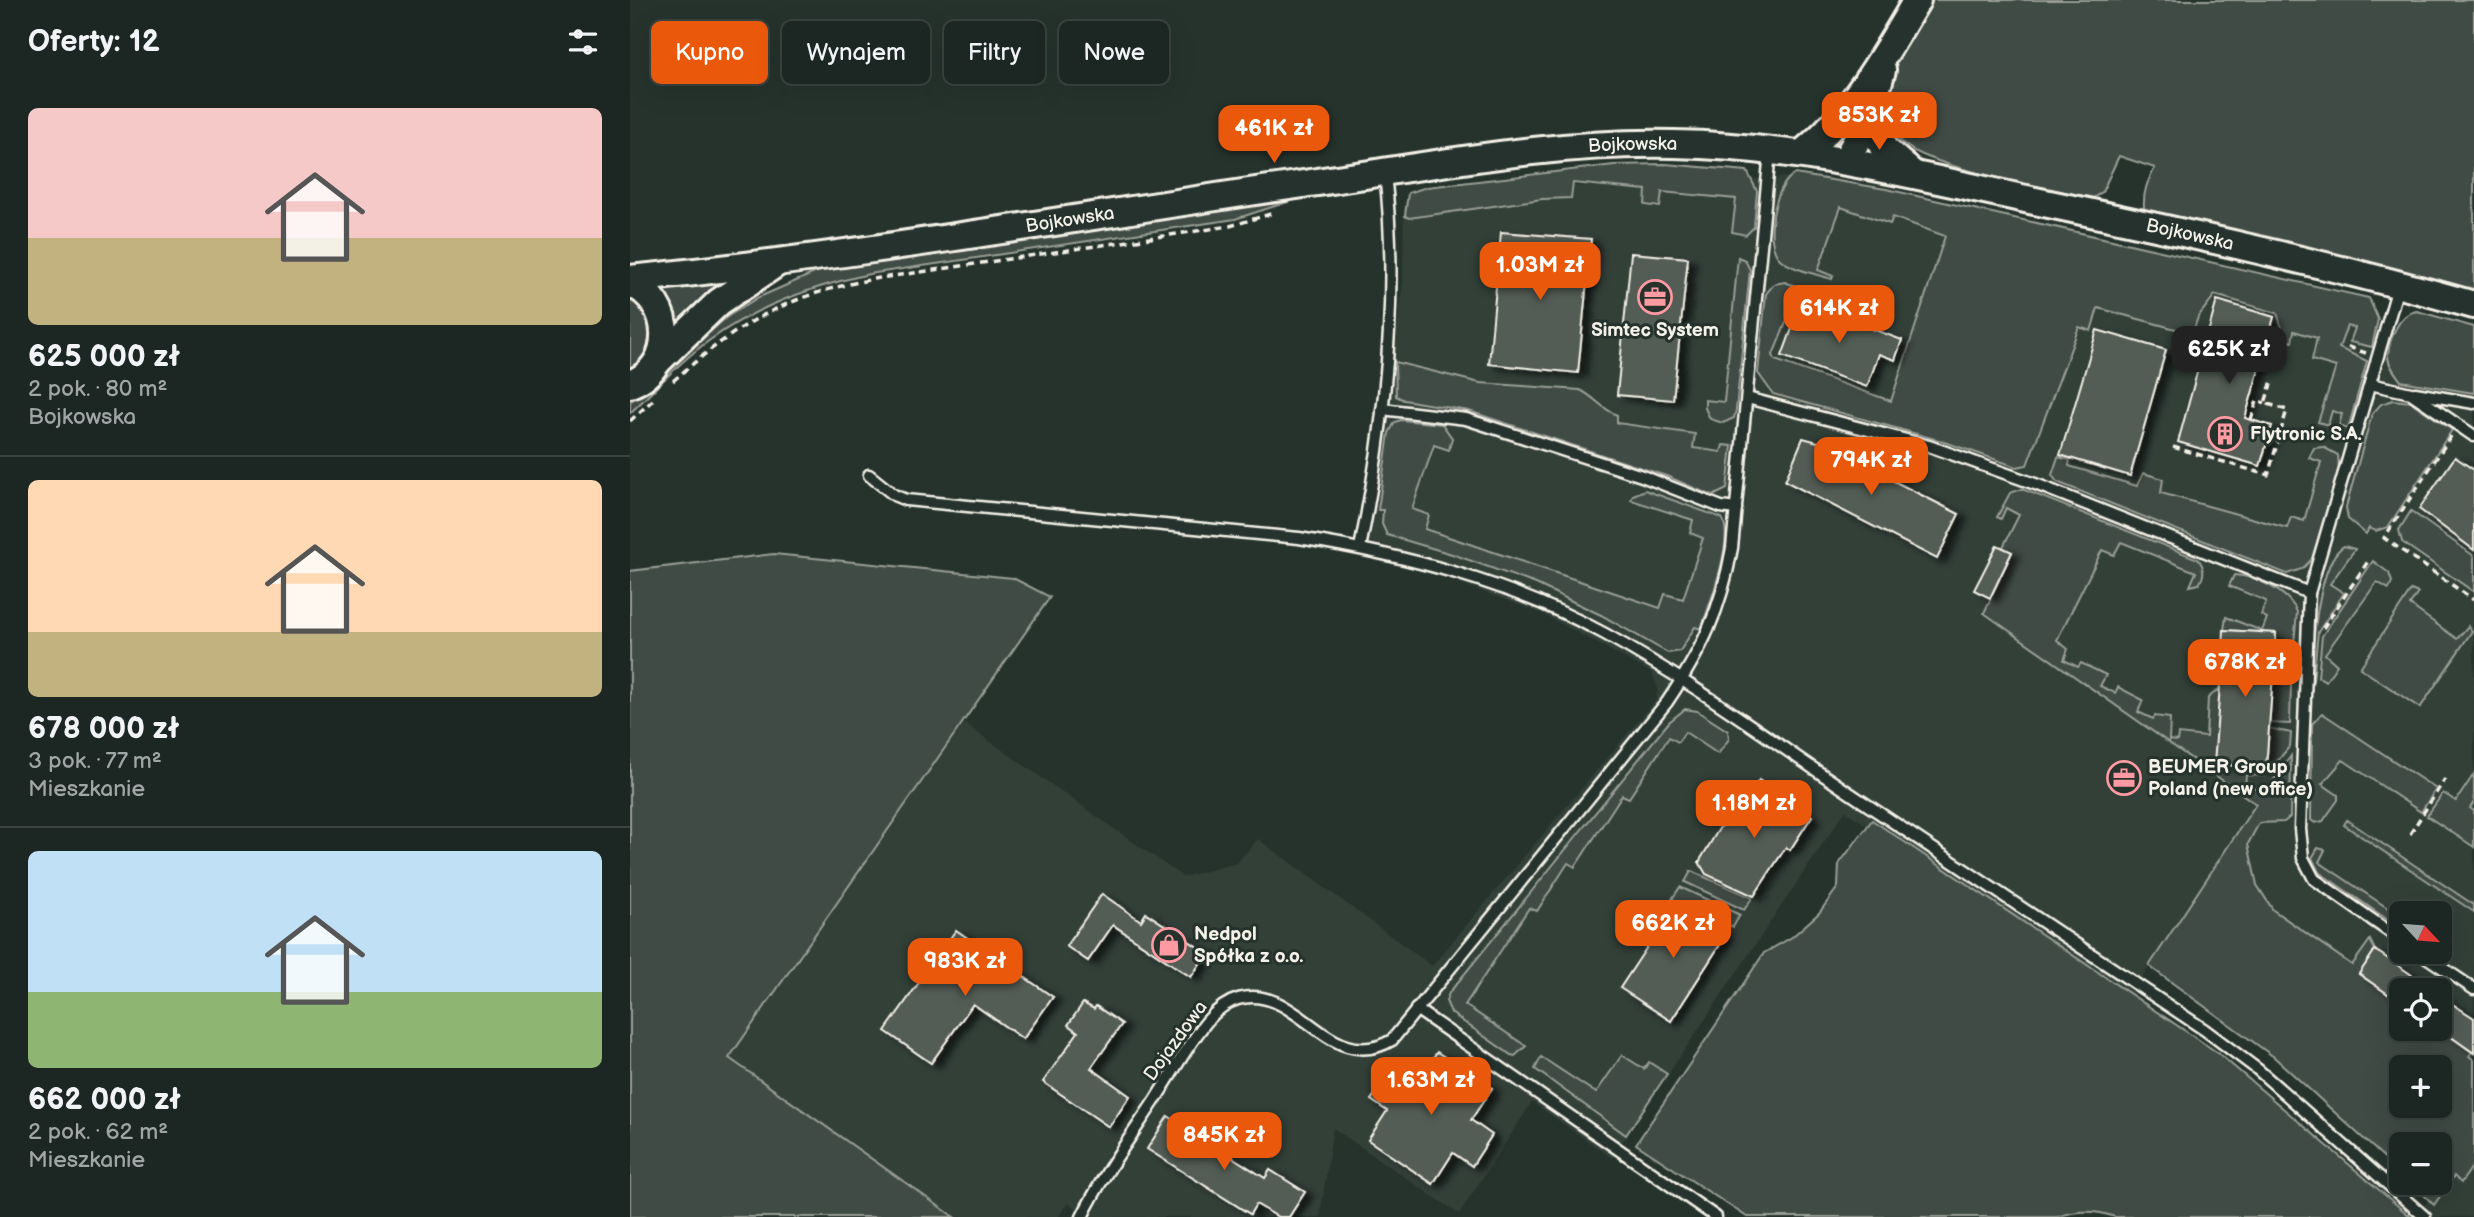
<!DOCTYPE html>
<html lang="pl">
<head>
<meta charset="utf-8">
<style>
  :root { --surface:#1c2622; --page:#252e2a; --text:#f1f3f6; --muted:#a0a5a5; --line:#3a4340; --accent:#ea580c }
  body { margin:0; font-family:"Balsamiq Sans",sans-serif; background:var(--page); color:var(--text); height:100vh; display:flex; flex-direction:column; font-size:26px; white-space:nowrap }
  * { box-sizing:border-box; margin:0 }
  p { font-size:23px; color:var(--muted) }
  .icon { flex:none; width:38px; height:38px; fill:none; stroke:currentColor; stroke-width:2; stroke-linecap:round; stroke-linejoin:round }
  .map { position:relative; flex:1; overflow:hidden }
  .sheet { display:flex; flex-direction:column; background:var(--surface); width:630px }
  .sheet>* { flex:none }
  .hud { position:absolute; left:21px; top:21px; width:665px; height:63px; display:flex; gap:14px }
  .needle { width:46px; rotate:116deg }
  .fabs { position:absolute; left:1759px; top:901px; display:grid; gap:14px }
  .fabs a { display:grid; place-items:center; width:63px; height:63px; border-radius:10px; background:var(--surface); box-shadow:0 7px 28px #0002,0 0 0 2px var(--line); font-size:35px }
  .price { position:absolute; translate:-50% -60px; padding:0 16px; border-radius:14px; background:var(--accent); color:#fff; font-size:23px; line-height:46px; filter:drop-shadow(0 2px 4px #0008) }
  .price::after { content:''; position:absolute; left:50%; top:42px; width:21px; height:16px; margin-left:-10px; background:inherit; clip-path:polygon(0 0,100% 0,50% 100%) }
  .price.current { background:#222; color:#fff }
  ul { padding:0; list-style:none }
  li { display:grid; align-content:center; gap:14px; height:371px; padding:0 28px }
  li+li { border-top:2px solid var(--line) }
  li span { display:grid; place-items:center; height:217px; border-radius:10px; color:#555 }
  li>.icon { margin-inline-start:auto }
  span .icon { width:126px; height:126px; fill:#fffc; stroke-width:1 }
  li b { font-size:30px }
  h2 { display:flex; justify-content:space-between; align-items:center; height:84px; padding:0 28px; font-size:30px }
  .chip { padding:0 24px; border-radius:10px; background:var(--surface); box-shadow:0 7px 28px #0002,0 0 0 2px var(--line); font-size:24px; line-height:63px }
  .chip.current { background:var(--accent); color:#fff }
  main { display:flex; flex:1; min-height:0 }
  .map>svg:first-child { display:block }
  .built { fill:#333f39; fill-rule:evenodd }
  .green { fill:#414b45; stroke:#9a9e96; stroke-width:2; fill-rule:evenodd }
  .building { fill:#525c55; stroke:#f4f1e8; stroke-width:2; filter:url(#shadow) }
  .lines { fill:none; stroke-linecap:round; stroke-linejoin:round }
  .lane-casing { stroke:#f4f1e8; stroke-width:15 }
  .secondary-casing { stroke:#f4f1e8; stroke-width:32 }
  .path { stroke:#f4f1e8; stroke-width:3.5; stroke-dasharray:7 5; stroke-linecap:butt }
  .lane { stroke:#26332d; stroke-width:10 }
  .secondary { stroke:#26332d; stroke-width:26 }
  .labels { text-anchor:middle; dominant-baseline:central; stroke-width:6; stroke-linejoin:round; paint-order:stroke }
  .street-label { font-size:19px; fill:#f4f1e8; stroke:#26332d }
  .poi-label { font-size:19px; font-weight:bold; fill:#f4f1e8; stroke:#26332d; text-anchor:start }
</style>
</head>
<body>
<main>
<section class="sheet">
<h2>Oferty: 12<svg class="icon" aria-label="filters" viewBox="0 0 24 24"><path d="M4 7h16M4 17h16"/><circle cx="9" cy="7" r="2"/><circle cx="15" cy="17" r="2"/></svg></h2>
<ul>
<li><span style="background:linear-gradient(#f6c9c9 60%,#c2b280 0)"><svg class="icon" aria-label="home" viewBox="0 0 24 24"><path d="M3 11l9-7 9 7M6 9v11h12V9"/></svg></span><div><b>625 000 zł</b><p>2 pok. · 80 m²</p><p>Bojkowska</p></div></li>
<li><span style="background:linear-gradient(#ffd9b3 70%,#c2b280 0)"><svg class="icon" aria-label="home" viewBox="0 0 24 24"><path d="M3 11l9-7 9 7M6 9v11h12V9"/></svg></span><div><b>678 000 zł</b><p>3 pok. · 77 m²</p><p>Mieszkanie</p></div></li>
<li><span style="background:linear-gradient(#bfe0f5 65%,#8fb573 0)"><svg class="icon" aria-label="home" viewBox="0 0 24 24"><path d="M3 11l9-7 9 7M6 9v11h12V9"/></svg></span><div><b>662 000 zł</b><p>2 pok. · 62 m²</p><p>Mieszkanie</p></div></li>
</ul>
</section>
<div class="map">
<svg width="1844" height="1217" viewBox="0 0 1844 1217">
  <defs>
    <filter id="shadow"><feDropShadow dx="8" dy="4.5" stdDeviation="3.5" flood-color="#0009"/></filter>
  </defs>
  <rect width="100%" height="100%" fill="#26332d"/>
  <filter id="ink" filterUnits="userSpaceOnUse"><feTurbulence type="fractalNoise" baseFrequency=".0143" numOctaves="2"/><feDisplacementMap in="SourceGraphic" scale="14" xChannelSelector="R" yChannelSelector="G"/><feConvolveMatrix kernelMatrix="1 2 1 2 8 2 1 2 1" color-interpolation-filters="sRGB"/></filter>
  <g filter="url(#ink)">
    <g class="built">
      <path d="M 1169,177 L 1844,348 L 1844,1087 L 1630,923 L 1575,1004 L 1519,966 L 1498,1000 L 1325,881 L 1215,811 L 982,1158 L 902,1102 L 829,1214 L 703,1128 L 690,1217 L 459,1217 L 438,1203 L 428,1217 L 324,1217 L 99,1058 L 334,723 L 553,877 L 607,863 L 628,839 L 802,966 L 1016,712 L 1026,700 L 1028,689 L 1022,673 L 911,613 L 805,574 L 736,559 L 773,282 L 774,203 L 796,192 ZM 1771,914 L 1810,914 L 1810,952 L 1771,952 ZM 1771,990 L 1810,990 L 1810,1029 L 1771,1029 Z"/>
      <path d="M 1844,1140 L 1844,1217 L 1785,1217 L 1801,1197 Z"/>
    </g>
    <g class="green">
      <path d="M 1302,0 L 1844,0 L 1844,292 L 1519,213 L 1514,208 C 1513,192 1517,182 1525,168 L 1489,156 L 1472,192 L 1463,198 C 1423,189 1300,168 1274,144 C 1260,132 1254,102 1256,84 C 1258,66 1291,18 1302,0 Z"/>
      <path d="M 1035,164 L 1117,171 L 1127,191 L 1124,227 L 1116,235 L 1102,232 L 1106,199 L 1032,192 L 1030,207 L 1015,205 L 1016,190 L 943,183 L 941,198 L 912,199 L 779,218 L 775,216 L 778,193 L 797,187 L 984,165 Z"/>
      <path d="M 1165,174 L 1256,189 L 1739,298 L 1748,319 L 1742,347 L 1720,342 L 1725,328 L 1717,326 L 1709,348 L 1737,361 L 1718,429 L 1709,426 L 1712,414 L 1702,411 L 1698,425 L 1688,422 L 1706,367 L 1682,360 L 1687,338 L 1664,331 L 1662,342 L 1656,340 L 1647,313 L 1585,295 L 1568,317 L 1564,329 L 1579,333 L 1573,355 L 1550,347 L 1553,331 L 1468,308 L 1461,331 L 1449,327 L 1397,465 L 1387,467 L 1312,441 L 1143,394 L 1128,373 L 1136,294 L 1144,284 L 1155,282 L 1170,288 L 1143,355 L 1145,360 L 1261,401 L 1315,236 L 1263,217 L 1260,224 L 1211,207 L 1188,270 L 1203,276 L 1202,279 C 1187,274 1162,270 1150,259 C 1133,244 1144,183 1165,174 Z"/>
      <path d="M 724,189 L 664,200 L 605,219 L 239,274 C 181,287 129,305 80,340 C 51,360 26,389 0,413 L 0,402 L 97,317 L 127,298 L 205,264 L 565,215 L 566,211 L 615,207 L 639,198 Z"/>
      <path d="M 1108,257 L 1115,260 L 1120,270 L 1106,410 L 1104,418 L 1093,423 L 1080,419 L 1075,408 L 1075,400 L 1094,402 Z"/>
      <path d="M 113,275 L 44,332 L 20,287 Z"/>
      <path d="M 1174,288 L 1228,307 L 1221,319 L 1170,300 Z"/>
      <path d="M 0,299 C 25,316 27,351 0,368 Z"/>
      <path d="M 1787,311 L 1844,327 L 1844,393 L 1771,381 C 1766,374 1758,365 1758,356 C 1759,339 1769,313 1787,311 Z"/>
      <path d="M 765,362 L 850,383 L 950,390 C 964,396 971,409 987,415 L 987,423 L 1065,434 L 1063,448 L 1091,452 L 1093,445 L 1102,446 L 1097,489 L 1085,495 L 1078,494 L 1039,477 L 839,411 L 774,400 L 766,396 Z"/>
      <path d="M 1763,400 L 1781,402 L 1822,430 L 1758,527 L 1746,531 L 1739,528 L 1736,534 L 1718,519 L 1716,507 L 1742,414 L 1751,404 Z"/>
      <path d="M 771,420 L 812,424 L 822,438 L 819,450 L 804,445 L 782,509 L 799,515 L 795,529 L 1030,608 L 1035,594 L 1053,599 L 1073,538 L 1060,533 L 1063,520 L 1001,500 L 1003,495 L 1015,490 L 1092,518 C 1105,538 1079,606 1071,629 L 1065,627 L 1050,651 L 1038,653 L 971,615 L 906,584 L 822,554 L 757,535 L 752,524 L 753,510 L 748,510 L 759,433 L 765,422 Z"/>
      <path d="M 1693,447 L 1708,455 L 1709,469 L 1682,559 L 1672,569 L 1657,574 L 1427,482 L 1422,475 L 1428,457 L 1440,460 L 1439,466 L 1507,486 L 1513,473 L 1533,479 L 1531,493 L 1657,528 L 1661,517 L 1674,521 L 1691,462 L 1679,458 L 1684,448 Z"/>
      <path d="M 1392,489 L 1568,559 C 1575,567 1575,575 1569,584 L 1560,586 L 1566,572 L 1491,542 L 1484,555 L 1472,550 L 1427,640 L 1438,649 L 1434,660 L 1448,667 L 1451,663 L 1476,675 L 1470,686 L 1485,693 L 1488,687 L 1513,700 L 1508,712 L 1523,719 L 1525,716 L 1540,718 L 1539,740 L 1547,741 L 1548,734 L 1576,737 L 1578,698 L 1590,688 L 1585,764 L 1635,768 L 1638,728 L 1661,733 L 1660,746 L 1641,769 L 1636,768 L 1633,776 L 1616,775 L 1615,788 L 1632,788 L 1635,792 L 1661,756 L 1660,817 L 1654,822 L 1629,823 L 1618,844 L 1627,885 L 1643,910 L 1722,965 L 1740,940 L 1745,950 L 1729,974 L 1771,1003 L 1771,1029 L 1809,1029 L 1842,1052 L 1839,1056 L 1844,1060 L 1844,1164 L 1831,1183 L 1824,1176 L 1804,1205 L 1782,1183 L 1810,1183 L 1810,1144 L 1771,1144 L 1771,1173 L 1644,1057 L 1519,966 L 1626,804 L 1354,613 L 1382,553 L 1373,547 L 1389,515 L 1376,508 L 1371,519 L 1367,517 L 1380,493 ZM 1771,1068 L 1810,1068 L 1810,1106 L 1771,1106 Z"/>
      <path d="M 1781,511 L 1844,556 L 1844,592 L 1772,542 L 1769,530 Z"/>
      <path d="M 1714,546 L 1725,549 L 1700,584 L 1714,593 L 1688,632 L 1683,682 L 1680,679 C 1682,651 1688,560 1714,546 Z"/>
      <path d="M 144,554 L 383,578 L 420,597 L 99,1058 L 324,1217 L 0,1217 L 0,571 Z"/>
      <path d="M 1743,561 L 1759,573 L 1762,582 L 1759,589 L 1747,582 L 1695,654 L 1707,665 L 1696,681 L 1688,677 L 1692,636 Z"/>
      <path d="M 1604,575 C 1626,576 1658,591 1667,612 L 1661,675 L 1643,673 L 1645,633 L 1594,630 L 1596,617 L 1632,631 L 1637,618 L 1631,615 L 1636,601 L 1599,586 Z"/>
      <path d="M 1781,590 L 1788,593 L 1780,605 L 1827,639 L 1838,626 L 1842,631 L 1790,708 L 1730,668 Z"/>
      <path d="M 1642,682 L 1661,682 L 1660,724 L 1639,723 Z"/>
      <path d="M 1055,709 L 1067,711 L 1098,731 L 1099,739 L 1088,754 L 1055,732 L 1048,742 L 1039,737 L 999,798 L 992,795 L 945,867 L 938,863 L 907,911 L 899,908 L 835,1005 L 896,1046 L 885,1056 L 881,1055 L 821,1013 L 816,1001 L 819,993 L 1039,722 Z"/>
      <path d="M 1692,713 L 1806,789 L 1791,812 L 1713,760 L 1692,784 L 1708,795 L 1708,800 L 1693,821 L 1685,823 L 1681,820 L 1682,724 Z"/>
      <path d="M 1844,774 L 1844,802 L 1840,808 L 1844,811 L 1844,847 L 1797,816 L 1813,793 L 1826,801 Z"/>
      <path d="M 1242,820 L 1588,1053 L 1781,1217 L 1485,1217 C 1466,1210 1446,1210 1427,1217 L 1117,1217 L 1006,1144 L 1134,953 L 1162,937 L 1189,913 L 1208,887 L 1209,864 Z"/>
      <path d="M 1717,820 L 1844,905 L 1844,912 L 1714,825 Z"/>
      <path d="M 1688,848 L 1695,850 L 1689,862 L 1771,917 L 1771,929 L 1689,872 L 1682,858 Z"/>
      <path d="M 1061,871 L 1122,898 L 1114,910 L 1055,882 Z"/>
      <path d="M 1050,887 L 1110,915 L 1103,927 L 1042,899 Z"/>
      <path d="M 992,1055 L 1014,1069 L 1019,1062 L 1037,1074 L 996,1135 L 905,1069 L 911,1057 L 966,1093 Z"/>
    </g>
    <g class="building">
      <path d="M 871,232 L 961,239 L 948,373 L 859,364 Z"/>
      <path d="M 1001,253 L 1058,258 L 1043,400 L 987,395 Z"/>
      <path d="M 1587,300 L 1644,317 L 1615,418 L 1642,426 L 1630,466 L 1548,442 Z"/>
      <path d="M 1171,304 L 1220,322 L 1224,312 L 1242,319 L 1240,328 L 1272,340 L 1265,360 L 1249,354 L 1237,387 L 1152,356 Z"/>
      <path d="M 1467,330 L 1536,350 L 1500,476 L 1430,455 Z"/>
      <path d="M 1173,438 L 1217,450 L 1220,459 L 1329,514 L 1307,559 L 1155,481 Z"/>
      <path d="M 1825,457 L 1844,470 L 1844,550 L 1789,509 Z"/>
      <path d="M 1367,545 L 1382,552 L 1360,598 L 1344,590 Z"/>
      <path d="M 1594,630 L 1646,633 L 1636,768 L 1584,764 L 1590,685 L 1583,676 L 1592,669 Z"/>
      <path d="M 1129,780 L 1182,816 L 1160,850 L 1156,847 L 1124,896 L 1076,874 L 1069,862 L 1090,827 L 1100,823 Z"/>
      <path d="M 472,894 L 511,921 L 516,913 L 577,953 L 561,977 L 483,925 L 458,961 L 436,946 Z"/>
      <path d="M 1040,902 L 1089,924 L 1095,937 L 1041,1021 L 990,988 L 1019,944 L 1016,937 Z"/>
      <path d="M 326,930 L 423,997 L 393,1039 L 343,1004 L 301,1063 L 255,1031 Z"/>
      <path d="M 1745,950 L 1779,973 L 1801,990 L 1771,990 L 1771,1003 L 1729,974 Z"/>
      <path d="M 1810,996 L 1844,1018 L 1844,1053 L 1810,1029 Z"/>
      <path d="M 453,1003 L 464,1009 L 466,1006 L 492,1024 L 461,1068 L 500,1096 L 479,1127 L 413,1082 L 448,1032 L 438,1025 Z"/>
      <path d="M 807,1052 L 862,1088 L 841,1120 L 862,1135 L 842,1166 L 823,1153 L 803,1184 L 738,1140 L 757,1111 L 741,1100 L 764,1067 L 786,1082 Z"/>
      <path d="M 538,1116 L 635,1178 L 640,1170 L 675,1192 L 659,1217 L 648,1217 L 626,1204 L 620,1214 L 517,1149 Z"/>
    </g>
    <g class="lines">
      <g class="lane-casing">
        <g id="lane">
          <path d="M 1768,287 L 1679,593 L 1670,829 L 1673,858 L 1684,879 L 1771,940"/>
          <path d="M 1740,384 L 1781,393 L 1844,436"/>
          <path d="M 1785,393 L 1844,403"/>
          <path d="M 1117,398 L 1299,446 L 1408,485 L 1679,593"/>
          <path d="M 752,409 L 836,419 L 1012,476 L 1091,507 L 1106,509"/>
          <path d="M 239,475 L 264,495 L 276,500 L 669,538 C 775,555 880,582 975,634 C 1066,684 1150,747 1236,804 C 1349,880 1462,954 1575,1030 L 1627,1069 L 1795,1217"/>
          <path d="M 730,548 C 755,426 769,297 755,173"/>
          <path d="M 1789,952 L 1844,989"/>
          <path d="M 786,1009 L 1086,1217"/>
          <path d="M 452,1217 C 472,1176 500,1138 525,1100 C 542,1074 558,1044 578,1020 C 586,1011 597,1002 608,999 C 668,982 699,1077 762,1040 L 1037,702 C 1072,650 1091,610 1102,548 L 1140,152"/>
        </g>
      </g>
      <g class="secondary-casing">
        <g id="secondary">
          <path d="M 1238,118 L 1254,149 L 1283,174"/>
          <path d="M 1171,154 C 1221,116 1255,54 1287,0"/>
          <path d="M 1215,161 L 1236,125 L 1252,70"/>
          <path id="s1" d="M 0,279 C 227,256 454,216 680,183 C 799,166 922,141 1044,144 C 1166,146 1286,175 1405,201 C 1552,232 1699,264 1844,305"/>
          <path d="M 0,283 C 44,301 47,367 0,384"/>
          <path d="M 28,361 L 89,302 L 147,263"/>
        </g>
      </g>
      <g class="path">
        <path d="M 1718,347 L 1736,353"/>
        <path d="M 43,381 C 108,323 157,295 244,279 L 600,226 L 644,213"/>
        <path d="M 1621,420 L 1627,401 L 1635,403"/>
        <path d="M 0,421 L 24,399"/>
        <path d="M 1821,436 L 1754,538 L 1844,600"/>
        <path d="M 1543,447 L 1638,475 L 1657,410 L 1635,403 L 1642,381"/>
        <path d="M 1693,628 L 1739,560"/>
        <path d="M 1780,834 L 1815,779"/>
      </g>
      <use href="#lane" class="lane"/>
      <use href="#secondary" class="secondary"/>
    </g>
  </g>
  <defs>
    <g id="office-ring" transform="scale(1.75)"><circle r="9.5" fill="#26332d" stroke="#ff9aa2" stroke-width="1.5"/><path d="M-6-3h4V-5.5h4V-3h4V5H-6ZM-1-4.5V-3h2v-1.5ZM-6 0V1H6V0Z" fill="#ff9aa2"/></g>
    <g id="building-ring" transform="scale(1.75)"><circle r="9.5" fill="#26332d" stroke="#ff9aa2" stroke-width="1.5"/><path d="M-4-6H4V6H1V3H-1V6H-4ZM-2.5-4.3h1.7v1.8h-1.7ZM.8-4.3h1.7v1.8H.8ZM-2.5-1h1.7V.8h-1.7ZM.8-1h1.7V.8H.8Z" fill="#ff9aa2"/></g>
    <g id="shop-ring" transform="scale(1.75)"><circle r="9.5" fill="#26332d" stroke="#ff9aa2" stroke-width="1.5"/><path d="M-5-2.5h2.3a2.7 3.5 0 0 1 5.4 0H5L5.5 6h-11ZM-1.5-2.5h3a1.5 2.3 0 0 0-3 0Z" fill="#ff9aa2"/></g>
  </defs>
  <g fill-rule="evenodd">
    <use href="#office-ring" x="1025" y="297"/>
    <use href="#building-ring" x="1595" y="434"/>
    <use href="#office-ring" x="1494" y="778"/>
    <use href="#shop-ring" x="539" y="945"/>
  </g>
  <g class="labels">
    <g class="street-label">
      <text stroke="none"><textPath href="#s1" startOffset="1012">Bojkowska</textPath></text>
      <text stroke="none"><textPath href="#s1" startOffset="444">Bojkowska</textPath></text>
      <text stroke="none"><textPath href="#s1" startOffset="1578">Bojkowska</textPath></text>
      <text transform="translate(546 1041) rotate(-54)">Dojazdowa</text>
    </g>
    <g class="poi-label">
      <text x="1025" y="330" text-anchor="middle">Simtec System</text>
      <text x="1620" y="434">Flytronic S.A.</text>
      <text x="1518" y="767">BEUMER Group<tspan x="1518" dy="22">Poland (new office)</tspan></text>
      <text x="564" y="934">Nedpol<tspan x="564" dy="22">Spółka z o.o.</tspan></text>
    </g>
  </g>
</svg>
<div class="fabs">
<a><svg class="needle" viewBox="-14 -14 28 28"><path d="M0-13l5 13h-10z" fill="#e53935"/><path d="M0 13l5-13h-10z" fill="#a0a5a5"/></svg></a>
<a><svg class="icon" aria-label="locate" viewBox="0 0 24 24"><circle cx="12" cy="12" r="6"/><path d="M12 2v4M12 18v4M2 12h4M18 12h4"/></svg></a>
<a>+</a>
<a>−</a>
</div>
<b class="price" style="left:1249px;top:152px">853K zł</b>
<b class="price" style="left:644px;top:165px">461K zł</b>
<b class="price" style="left:910px;top:302px">1.03M zł</b>
<b class="price" style="left:1209px;top:345px">614K zł</b>
<b class="price current" style="left:1599px;top:386px">625K zł</b>
<b class="price" style="left:1241px;top:497px">794K zł</b>
<b class="price" style="left:1615px;top:699px">678K zł</b>
<b class="price" style="left:1124px;top:840px">1.18M zł</b>
<b class="price" style="left:1043px;top:960px">662K zł</b>
<b class="price" style="left:335px;top:998px">983K zł</b>
<b class="price" style="left:801px;top:1117px">1.63M zł</b>
<b class="price" style="left:594px;top:1172px">845K zł</b>
<div class="hud">
<a class="chip current">Kupno</a>
<a class="chip">Wynajem</a>
<a class="chip">Filtry</a>
<a class="chip">Nowe</a>
</div>
</div>
</main>
</body>
</html>
